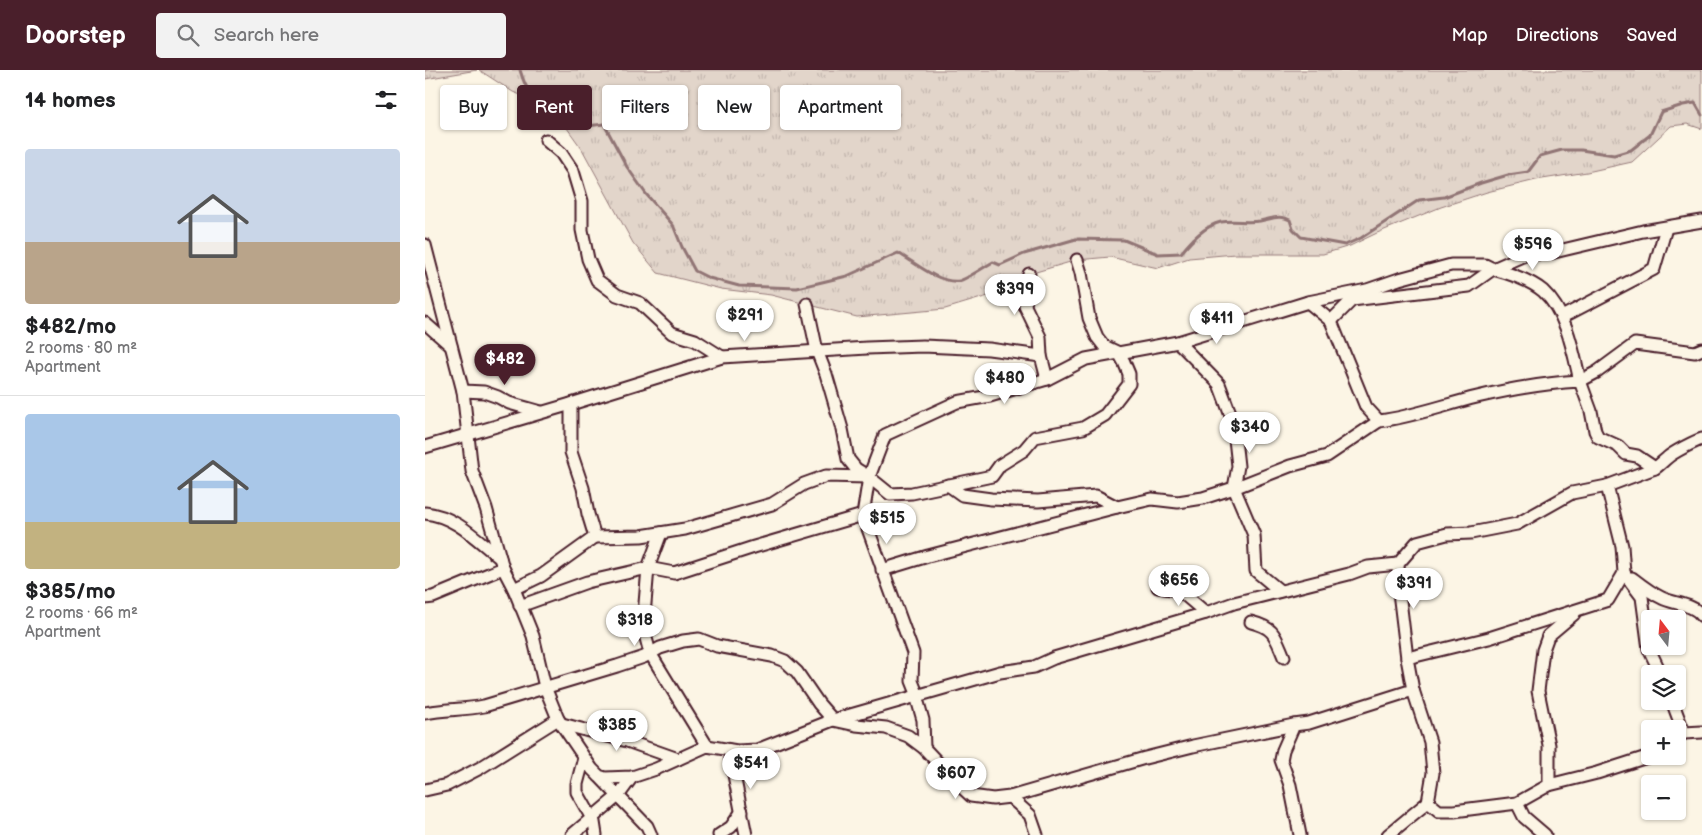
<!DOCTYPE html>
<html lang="en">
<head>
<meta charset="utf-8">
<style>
  :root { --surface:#fff; --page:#f2f2f2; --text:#202124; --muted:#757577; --line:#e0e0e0; --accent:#4a1f2b }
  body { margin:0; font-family:"Balsamiq Sans",sans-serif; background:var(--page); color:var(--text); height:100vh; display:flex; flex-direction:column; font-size:19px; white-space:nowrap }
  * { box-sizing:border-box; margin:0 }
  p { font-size:16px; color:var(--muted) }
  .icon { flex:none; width:28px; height:28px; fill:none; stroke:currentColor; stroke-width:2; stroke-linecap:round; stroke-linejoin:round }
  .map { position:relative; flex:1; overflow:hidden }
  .side { display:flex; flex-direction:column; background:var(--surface); width:425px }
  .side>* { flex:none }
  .banner { position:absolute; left:15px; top:15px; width:475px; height:45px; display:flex; gap:10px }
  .needle { width:32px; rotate:344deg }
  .tools { position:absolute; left:1216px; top:540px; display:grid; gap:10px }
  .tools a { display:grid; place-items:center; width:45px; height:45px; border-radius:5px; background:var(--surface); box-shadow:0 1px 4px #0004; font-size:25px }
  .price { position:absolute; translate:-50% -42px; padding:0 11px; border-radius:18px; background:#fff; color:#222; font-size:16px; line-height:32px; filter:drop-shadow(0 1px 2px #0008) }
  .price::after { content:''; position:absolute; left:50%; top:30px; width:15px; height:11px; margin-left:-8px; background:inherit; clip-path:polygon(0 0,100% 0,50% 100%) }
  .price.active { background:var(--accent); color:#fff }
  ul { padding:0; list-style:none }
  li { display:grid; align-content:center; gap:10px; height:265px; padding:0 25px }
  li+li { border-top:1px solid var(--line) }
  li span { display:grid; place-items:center; height:155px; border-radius:5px; color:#555 }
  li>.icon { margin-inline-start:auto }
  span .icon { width:90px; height:90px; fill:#fffc; stroke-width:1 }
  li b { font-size:21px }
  h2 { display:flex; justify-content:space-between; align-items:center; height:60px; padding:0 25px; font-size:21px }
  .pill { padding:0 18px; border-radius:5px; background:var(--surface); box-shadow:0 1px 4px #0004; font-size:18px; line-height:45px }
  .pill.active { background:var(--accent); color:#fff }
  header { display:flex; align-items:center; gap:30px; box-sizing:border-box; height:70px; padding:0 25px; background:var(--accent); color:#fff }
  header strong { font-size:24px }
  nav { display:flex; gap:28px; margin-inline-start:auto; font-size:18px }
  .search { width:350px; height:45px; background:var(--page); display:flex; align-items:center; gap:12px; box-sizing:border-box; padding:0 18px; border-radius:5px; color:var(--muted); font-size:19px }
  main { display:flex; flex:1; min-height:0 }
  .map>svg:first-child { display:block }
  .grass { fill:url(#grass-tufts); stroke:#967a7a }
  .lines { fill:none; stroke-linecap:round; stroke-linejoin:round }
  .stream { stroke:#917474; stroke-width:3 }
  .minor-casing { stroke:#4a1f2b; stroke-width:15 }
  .minor { stroke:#fcf5e5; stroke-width:11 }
</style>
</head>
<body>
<header>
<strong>Doorstep</strong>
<div class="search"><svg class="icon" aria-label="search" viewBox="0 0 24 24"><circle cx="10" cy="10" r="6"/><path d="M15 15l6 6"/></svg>Search here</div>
<nav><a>Map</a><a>Directions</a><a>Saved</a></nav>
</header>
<main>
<section class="side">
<h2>14 homes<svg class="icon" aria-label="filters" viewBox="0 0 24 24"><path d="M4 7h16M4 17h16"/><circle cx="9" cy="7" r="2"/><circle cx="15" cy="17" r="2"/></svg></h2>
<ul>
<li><span style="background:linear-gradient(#c9d6e8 60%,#b9a48a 0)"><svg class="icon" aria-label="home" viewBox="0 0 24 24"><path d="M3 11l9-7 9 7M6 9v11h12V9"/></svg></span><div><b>$482/mo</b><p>2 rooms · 80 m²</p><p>Apartment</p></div></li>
<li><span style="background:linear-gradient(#a9c7e8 70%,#c2b280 0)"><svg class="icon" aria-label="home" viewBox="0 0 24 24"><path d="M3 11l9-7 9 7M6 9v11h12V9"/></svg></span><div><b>$385/mo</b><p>2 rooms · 66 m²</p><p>Apartment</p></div></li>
</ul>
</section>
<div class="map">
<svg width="1277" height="765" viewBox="0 0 1277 765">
  <defs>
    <pattern id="grass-tufts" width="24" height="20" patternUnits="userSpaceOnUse" patternTransform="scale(1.25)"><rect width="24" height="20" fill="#e2d5ca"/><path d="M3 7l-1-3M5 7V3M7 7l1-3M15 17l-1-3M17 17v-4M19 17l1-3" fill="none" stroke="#c3b6ae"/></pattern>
  </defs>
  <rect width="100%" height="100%" fill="#fcf5e5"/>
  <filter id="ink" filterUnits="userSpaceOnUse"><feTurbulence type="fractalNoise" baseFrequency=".02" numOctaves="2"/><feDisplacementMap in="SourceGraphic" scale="10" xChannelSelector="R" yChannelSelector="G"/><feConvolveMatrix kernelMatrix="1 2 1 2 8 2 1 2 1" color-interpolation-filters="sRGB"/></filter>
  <g filter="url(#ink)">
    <g class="grass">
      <path d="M 0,0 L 52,0 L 0,9 Z"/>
      <path d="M 54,0 L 1277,0 L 1277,59 L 1262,54 L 1246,56 L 1207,92 L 1162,102 L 1111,110 L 1062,122 L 1016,137 L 952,163 L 925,176 L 898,184 L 810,184 L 764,188 L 733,198 L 685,187 L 652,190 L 604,204 L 563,226 L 520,239 L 432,247 L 346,225 L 296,219 L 233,203 L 208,173 L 157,79 L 127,37 L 88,22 Z"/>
    </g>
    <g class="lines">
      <path class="stream" d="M 95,0 C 106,37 111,20 138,31 C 144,33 156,50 162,56 L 179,54 L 202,97 L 221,124 L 248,155 L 257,177 L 270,201 L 284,208 L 314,216 L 372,218 L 422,206 L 473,183 C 489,192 514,214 534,211 C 540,210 561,196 568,192 L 575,195 L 599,184 L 651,169 L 699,170 L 733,184 L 756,183 C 766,171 779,156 796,152 C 809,150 822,153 835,151 C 846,149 855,144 865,150 L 868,159 L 876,167 L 920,175 L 936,168 L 994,130 L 1019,127 L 1056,113 L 1083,105 L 1103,102 L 1115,86 L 1137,80 L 1156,80 L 1189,85 L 1206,80 L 1225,65 L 1236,42 L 1258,35 L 1270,33 L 1277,45"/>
      <g class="minor-casing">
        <g id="minor">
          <path d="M 121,70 L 136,83 L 148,101 L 157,131 L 157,160 L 163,189 L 172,210 L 192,225 L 215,233 L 247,263 L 270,270 L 297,287"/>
          <path d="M 0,175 L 38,321 L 47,401 L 61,438 L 78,498 L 89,519 L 108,566 L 120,617 L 133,649 L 167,699 L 174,706 L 180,708 L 207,707 L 231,699 L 282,676 L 312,681 L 332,680 L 408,650 L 575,602 L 609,597 L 629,588 L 781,543 L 809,533 L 924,504 L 943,497 L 973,494"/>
          <path d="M 604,204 L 600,236 L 615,267 L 616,286"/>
          <path d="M 883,232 L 906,251 L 941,337 L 954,351 C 987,347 1019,335 1052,327 C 1086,319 1120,313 1155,311 L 1166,341 L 1170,361 L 1173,367 L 1193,376 L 1201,384 L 1212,386 L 1230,398"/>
          <path d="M 382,234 L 392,281 L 401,304 L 417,359 L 423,389 L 431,399 L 444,407 L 465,424 L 487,423 L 567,406 L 575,395 L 599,380 L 610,367 L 658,358 L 680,345 L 704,314 L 704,304 L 699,292 L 694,283 L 679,276 L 672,267 L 664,248 L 656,203 L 652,190"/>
          <path d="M 1137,247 L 1229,199 L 1241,158"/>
          <path d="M 906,251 L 927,230 L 1044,216 L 1068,199 C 1083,203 1106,211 1118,221 C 1142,243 1148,281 1155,311 L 1172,302 L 1210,274 L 1270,282 L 1277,279"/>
          <path d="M 0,253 L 26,276"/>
          <path d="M 753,272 L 794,314 L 808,351 L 813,396 L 809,418 L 829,465 L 831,501 L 855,521"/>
          <path d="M 38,321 L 59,322 L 73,327 L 84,333 L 116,342"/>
          <path d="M 146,334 L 146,382 L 158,418 L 163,444 L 170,467 L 216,466 L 260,459 L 347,434 L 379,414 L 401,406 L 442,407"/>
          <path d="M 0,377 L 146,334 L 297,287 L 442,278 L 498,276 L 564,279 L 616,286 L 622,309"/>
          <path d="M 523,415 L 537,425 L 566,429 L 613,431 L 671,426 L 692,437 L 727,429 L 753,432 L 778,428 L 809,418 L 865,396 L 902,386 L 954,351"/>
          <path d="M 0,443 C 31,446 52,470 75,488"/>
          <path d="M 236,463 L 223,498 L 218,557 L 225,583 L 282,676"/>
          <path d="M 457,500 L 503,486 L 692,437"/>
          <path d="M 1199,503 L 1217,527 L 1224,579 L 1236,604"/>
          <path d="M 1207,508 C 1216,515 1226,523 1237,528 C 1249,534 1269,534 1277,546"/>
          <path d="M 733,517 L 754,520 L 781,543"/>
          <path d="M 89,519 L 116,506 L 170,467"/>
          <path d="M 0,528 L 8,527 L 78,498"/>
          <path d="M 95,536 L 162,512 L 223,498 L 249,503 L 329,477 L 438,445"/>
          <path d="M 826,552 C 850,558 850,566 859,587"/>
          <path d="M 982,588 L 974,522 L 973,494 L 992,472 L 1022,464 L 1046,463 L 1092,454 L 1147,423 L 1182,416"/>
          <path d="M 1247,631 L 1259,663 L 1252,668"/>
          <path d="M 0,643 C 20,639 39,640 59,636 L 192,596 L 219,587 L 235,578 L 258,571 L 274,569 L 292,576 L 347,586 L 360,591 L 372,602 L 394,634 L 408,650 L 431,655 L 461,658 L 483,666 L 499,678 L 530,711 L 546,726 L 568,729 L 585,727 L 720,688 L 768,676 L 869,655"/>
          <path d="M 137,654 L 202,671 L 253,689"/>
          <path d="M 1259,663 L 1277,662"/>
          <path d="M 499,678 L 498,650 L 492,629 L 493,626 L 487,611 L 488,583 L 438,445 L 444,407 L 460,365 L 532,332 L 565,326 L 622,309 L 661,289 L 753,272 L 883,232 L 942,220 L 974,209 L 1026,195 L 1060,195 L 1068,199 L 1102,184 L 1125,183 L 1218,161 L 1277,151"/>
          <path d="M 304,680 L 321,765"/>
          <path d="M 159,688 L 152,714 L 152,722 L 169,752 L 171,765"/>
          <path d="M 174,706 L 222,756 L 226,765"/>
          <path d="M 1124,715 L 1172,703 L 1225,686"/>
          <path d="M 0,720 L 22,715 L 55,698 L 133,649"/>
          <path d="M 585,727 L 605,745 L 612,765"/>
          <path d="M 1003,732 L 1014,741 L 1029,741 L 1092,733 L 1124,715 L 1124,675 L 1113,621 L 1118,580 L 1123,566 L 1149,544"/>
          <path d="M 1092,733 L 1099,747 L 1120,765"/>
          <path d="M 147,765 L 193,726 L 207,707"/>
          <path d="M 294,765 L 306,757 L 317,741"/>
          <path d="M 875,765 L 865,715 L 856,690 L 858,680 L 869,655 L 884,653 L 988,620 L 982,588 L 1064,568 L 1183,530 L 1199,503 L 1197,476 L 1182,416 L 1230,398 C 1235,395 1237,392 1242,388 C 1247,383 1270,371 1277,369"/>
          <path d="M 963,765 L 1003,732 L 1008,703 L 1005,672 L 988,620"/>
        </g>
      </g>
      <use href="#minor" class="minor"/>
    </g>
  </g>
</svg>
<div class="tools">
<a><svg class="needle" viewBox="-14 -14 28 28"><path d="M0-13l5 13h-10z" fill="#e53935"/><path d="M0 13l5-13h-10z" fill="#757577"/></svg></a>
<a><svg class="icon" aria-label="layers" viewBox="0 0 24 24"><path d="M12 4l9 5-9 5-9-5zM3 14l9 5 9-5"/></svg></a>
<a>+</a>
<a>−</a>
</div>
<b class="price" style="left:1108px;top:201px">$596</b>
<b class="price" style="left:590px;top:246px">$399</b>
<b class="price" style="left:320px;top:272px">$291</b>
<b class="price" style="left:792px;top:275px">$411</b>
<b class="price active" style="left:80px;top:316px">$482</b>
<b class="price" style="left:580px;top:335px">$480</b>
<b class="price" style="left:825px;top:384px">$340</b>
<b class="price" style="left:462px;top:475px">$515</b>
<b class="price" style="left:754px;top:537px">$656</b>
<b class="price" style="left:989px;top:540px">$391</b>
<b class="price" style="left:210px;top:577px">$318</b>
<b class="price" style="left:192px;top:682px">$385</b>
<b class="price" style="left:326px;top:720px">$541</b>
<b class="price" style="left:531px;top:730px">$607</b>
<div class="banner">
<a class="pill">Buy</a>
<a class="pill active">Rent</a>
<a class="pill">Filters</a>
<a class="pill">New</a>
<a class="pill">Apartment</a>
</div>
</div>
</main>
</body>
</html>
